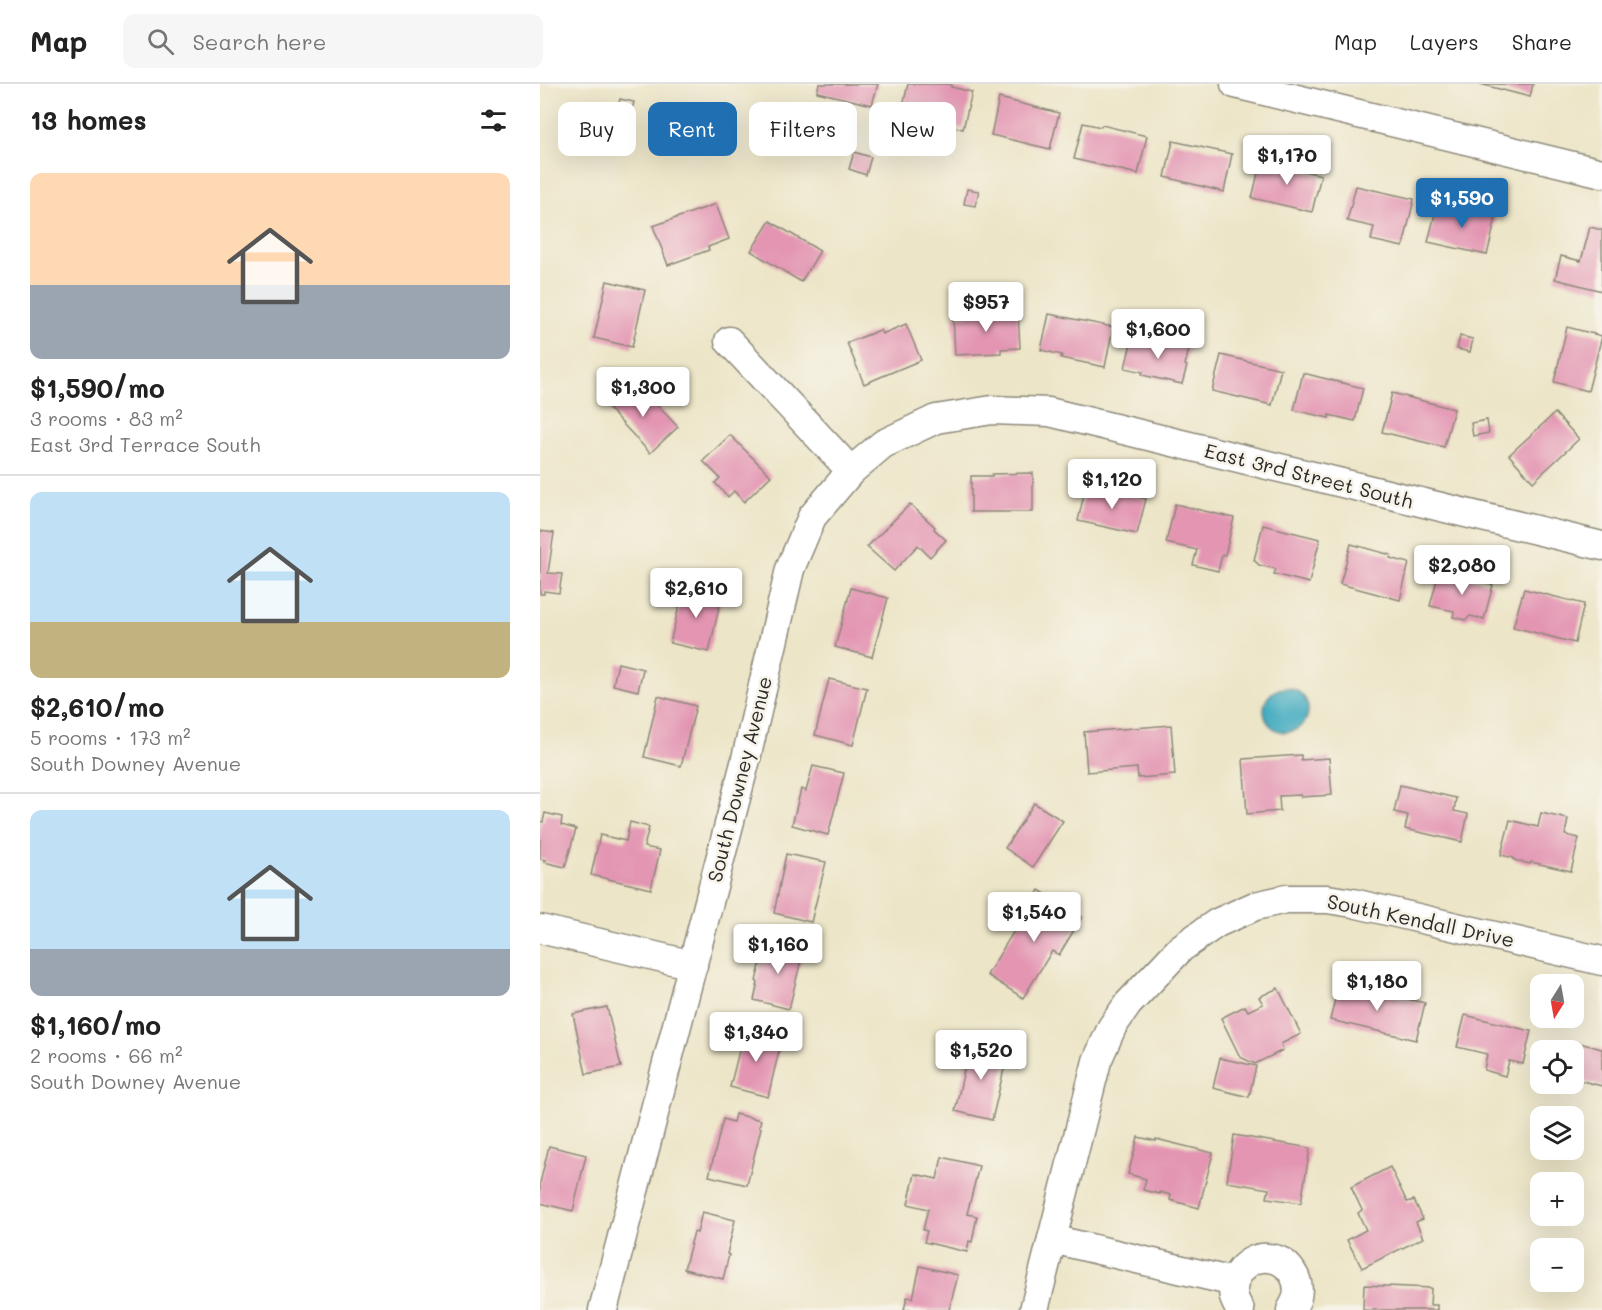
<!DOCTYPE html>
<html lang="en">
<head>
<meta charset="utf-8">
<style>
  :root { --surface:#fff; --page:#f6f6f6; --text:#222; --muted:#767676; --line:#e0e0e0; --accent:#1f6fb2 }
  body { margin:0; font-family:Mali,sans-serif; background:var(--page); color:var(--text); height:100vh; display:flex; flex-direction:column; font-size:22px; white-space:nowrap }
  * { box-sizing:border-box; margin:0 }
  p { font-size:20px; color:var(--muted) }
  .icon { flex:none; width:33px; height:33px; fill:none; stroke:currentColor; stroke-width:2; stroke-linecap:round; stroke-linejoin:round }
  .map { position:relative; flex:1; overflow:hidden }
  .sheet { display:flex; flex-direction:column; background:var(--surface); width:540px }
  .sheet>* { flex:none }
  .guide { position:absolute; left:18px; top:18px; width:570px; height:54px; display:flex; gap:12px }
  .needle { width:39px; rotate:191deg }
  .controls { position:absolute; left:990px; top:890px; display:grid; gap:12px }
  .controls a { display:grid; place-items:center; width:54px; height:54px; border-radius:12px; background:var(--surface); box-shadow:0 6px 24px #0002; font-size:30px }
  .price { position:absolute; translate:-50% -51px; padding:0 14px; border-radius:6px; background:#fff; color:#222; font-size:20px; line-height:39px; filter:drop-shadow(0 2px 3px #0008) }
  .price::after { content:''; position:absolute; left:50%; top:36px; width:18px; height:14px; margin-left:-9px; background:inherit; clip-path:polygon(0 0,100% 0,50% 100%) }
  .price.current { background:var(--accent); color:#fff }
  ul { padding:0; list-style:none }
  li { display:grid; align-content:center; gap:12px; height:318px; padding:0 30px }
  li+li { border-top:2px solid var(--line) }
  li span { display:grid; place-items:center; height:186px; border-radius:12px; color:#555 }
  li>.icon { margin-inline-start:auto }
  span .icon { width:108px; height:108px; fill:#fffc; stroke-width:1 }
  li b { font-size:26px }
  h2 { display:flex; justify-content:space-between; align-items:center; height:72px; padding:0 30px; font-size:26px }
  .tag { padding:0 21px; border-radius:12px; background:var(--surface); box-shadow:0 6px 24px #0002; font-size:21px; line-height:54px }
  .tag.current { background:var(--accent); color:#fff }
  header { display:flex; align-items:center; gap:36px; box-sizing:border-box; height:84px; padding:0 30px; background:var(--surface); border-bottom:2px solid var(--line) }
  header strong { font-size:28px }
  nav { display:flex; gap:33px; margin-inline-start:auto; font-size:21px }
  .search { width:420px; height:54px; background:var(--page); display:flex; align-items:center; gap:15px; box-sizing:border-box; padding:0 21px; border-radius:12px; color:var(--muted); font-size:22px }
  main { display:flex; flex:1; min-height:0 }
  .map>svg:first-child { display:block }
  .water { fill:#3faabf; stroke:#356a75; stroke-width:1.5 }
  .building { fill:#e395b2 }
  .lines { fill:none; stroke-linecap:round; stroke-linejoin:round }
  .minor-casing { stroke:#8c8879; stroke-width:31 }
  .minor { stroke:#fff; stroke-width:28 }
  .labels { text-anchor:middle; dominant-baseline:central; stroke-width:5; stroke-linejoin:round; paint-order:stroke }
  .street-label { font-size:20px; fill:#2b2b2b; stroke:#f7f3e8 }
</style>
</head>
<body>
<header>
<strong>Map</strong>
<div class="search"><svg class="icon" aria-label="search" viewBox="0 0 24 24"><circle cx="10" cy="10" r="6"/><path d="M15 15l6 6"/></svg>Search here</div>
<nav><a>Map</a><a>Layers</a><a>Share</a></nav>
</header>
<main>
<section class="sheet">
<h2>13 homes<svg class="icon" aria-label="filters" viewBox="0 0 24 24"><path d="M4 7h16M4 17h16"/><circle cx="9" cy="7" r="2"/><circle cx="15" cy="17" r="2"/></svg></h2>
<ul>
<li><span style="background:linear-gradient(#ffd9b3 60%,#9aa5b1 0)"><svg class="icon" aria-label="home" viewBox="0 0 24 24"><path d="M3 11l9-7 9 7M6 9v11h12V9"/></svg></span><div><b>$1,590/mo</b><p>3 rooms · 83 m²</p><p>East 3rd Terrace South</p></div></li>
<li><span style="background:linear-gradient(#bfe0f5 70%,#c2b280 0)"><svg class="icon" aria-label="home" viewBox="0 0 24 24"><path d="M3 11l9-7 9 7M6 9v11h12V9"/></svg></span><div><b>$2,610/mo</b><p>5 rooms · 173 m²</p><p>South Downey Avenue</p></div></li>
<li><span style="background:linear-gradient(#bfe0f5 75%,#9aa5b1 0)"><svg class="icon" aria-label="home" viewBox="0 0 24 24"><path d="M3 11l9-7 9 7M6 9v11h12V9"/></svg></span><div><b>$1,160/mo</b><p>2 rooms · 66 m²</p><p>South Downey Avenue</p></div></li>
</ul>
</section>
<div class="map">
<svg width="1062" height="1226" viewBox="0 0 1062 1226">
  <rect width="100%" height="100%" fill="#f7f3e8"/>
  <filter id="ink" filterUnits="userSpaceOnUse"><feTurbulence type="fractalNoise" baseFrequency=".0167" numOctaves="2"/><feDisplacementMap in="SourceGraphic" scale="12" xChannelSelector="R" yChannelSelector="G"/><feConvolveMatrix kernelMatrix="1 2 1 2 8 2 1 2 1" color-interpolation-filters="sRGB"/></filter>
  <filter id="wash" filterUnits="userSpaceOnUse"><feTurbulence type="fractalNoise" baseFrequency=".008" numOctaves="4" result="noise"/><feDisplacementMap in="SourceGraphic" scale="24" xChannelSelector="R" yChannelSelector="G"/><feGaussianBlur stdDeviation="1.35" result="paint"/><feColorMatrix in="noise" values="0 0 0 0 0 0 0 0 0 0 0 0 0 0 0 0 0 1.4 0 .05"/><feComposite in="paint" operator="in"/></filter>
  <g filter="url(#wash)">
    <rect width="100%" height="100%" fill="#ece5c7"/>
    <circle class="water" cx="746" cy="626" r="22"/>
    <g id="blocks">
      <g class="building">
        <path d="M 279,0 L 338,0 L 332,21 L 277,8 Z"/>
        <path d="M 368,0 L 407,0 L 412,1 L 411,3 L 432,8 L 423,45 L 361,30 Z"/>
        <path d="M 940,0 L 993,0 L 990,13 Z"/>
        <path d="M 459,14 L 519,29 L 510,65 L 451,51 Z"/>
        <path d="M 80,15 L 94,18 L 89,36 L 76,32 Z"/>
        <path d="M 543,39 L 561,43 L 562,41 L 607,52 L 598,90 L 534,75 Z"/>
        <path d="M 221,44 L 235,47 L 230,66 L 216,63 Z"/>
        <path d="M 633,57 L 692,70 L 684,108 L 625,93 Z"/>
        <path d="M 314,68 L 331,73 L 326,91 L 309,85 Z"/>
        <path d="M 721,77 L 781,91 L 772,128 L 712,114 Z"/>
        <path d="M 816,102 L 874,115 L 863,163 L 831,156 L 834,143 L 807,137 Z"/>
        <path d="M 427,105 L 439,107 L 435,122 L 424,120 Z"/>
        <path d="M 898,118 L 930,125 L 930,128 L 956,134 L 947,171 L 888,158 Z"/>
        <path d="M 176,120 L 189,155 L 168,163 L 169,166 L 128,181 L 113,142 Z"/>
        <path d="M 230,137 L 280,167 L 261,198 L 211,167 Z"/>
        <path d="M 1050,143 L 1062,146 L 1062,207 L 1015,195 L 1021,172 L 1041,177 Z"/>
        <path d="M 67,197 L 105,206 L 92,263 L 54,254 Z"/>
        <path d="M 478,228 L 480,264 L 461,265 L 461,269 L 415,271 L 413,232 Z"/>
        <path d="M 509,230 L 573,243 L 565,283 L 521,274 L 522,271 L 501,266 Z"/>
        <path d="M 366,240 L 381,276 L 324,300 L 307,259 L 340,246 L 342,250 Z"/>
        <path d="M 1027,243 L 1062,252 L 1048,307 L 1014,298 Z"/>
        <path d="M 593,251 L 649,265 L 645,281 L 647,282 L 642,300 L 602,291 L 603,288 L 585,284 Z"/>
        <path d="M 920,252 L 933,255 L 930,268 L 917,265 Z"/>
        <path d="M 681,271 L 741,285 L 732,321 L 672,307 Z"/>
        <path d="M 763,289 L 823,304 L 815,337 L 789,331 L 789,334 L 754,326 Z"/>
        <path d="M 96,299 L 138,343 L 110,369 L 69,325 Z"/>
        <path d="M 852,309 L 914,325 L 904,363 L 842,348 Z"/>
        <path d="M 1015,329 L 1039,355 L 993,398 L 969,371 Z"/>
        <path d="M 947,336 L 949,349 L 933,352 L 931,339 Z"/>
        <path d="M 190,351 L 231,392 L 204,418 L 194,407 L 188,413 L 175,399 L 180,394 L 163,377 Z"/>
        <path d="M 493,389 L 493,428 L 431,428 L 431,392 L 452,392 L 452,390 Z"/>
        <path d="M 546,401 L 606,415 L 597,450 L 538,437 Z"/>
        <path d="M 370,420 L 395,443 L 394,445 L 406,456 L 390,473 L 378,461 L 354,487 L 327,463 Z"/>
        <path d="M 635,420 L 694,434 L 685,471 L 682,471 L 678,487 L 653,481 L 657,466 L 626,459 Z"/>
        <path d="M 723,441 L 780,455 L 769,499 L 734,490 L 736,485 L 719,481 L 714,476 Z"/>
        <path d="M 0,447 L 14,449 L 8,489 L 22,490 L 19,509 L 4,507 L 4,510 L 0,510 Z"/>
        <path d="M 811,460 L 851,471 L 850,474 L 869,479 L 860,516 L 800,500 Z"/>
        <path d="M 906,487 L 953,501 L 944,535 L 930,532 L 926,536 L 913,533 L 914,527 L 890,522 L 899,488 L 906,490 Z"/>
        <path d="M 144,502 L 182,510 L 169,568 L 130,559 Z"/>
        <path d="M 311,504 L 348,514 L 332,573 L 295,563 Z"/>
        <path d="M 984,505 L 1044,520 L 1035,559 L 973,543 Z"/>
        <path d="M 78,579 L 103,585 L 98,607 L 73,601 Z"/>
        <path d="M 289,595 L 327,604 L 313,661 L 275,651 Z"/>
        <path d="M 118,612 L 156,622 L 141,682 L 104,673 Z"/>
        <path d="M 631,641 L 635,691 L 598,694 L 597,684 L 547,688 L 544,648 Z"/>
        <path d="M 761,671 L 761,676 L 789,674 L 792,711 L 761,713 L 761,711 L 739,712 L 740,727 L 707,730 L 703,675 Z"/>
        <path d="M 273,682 L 304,689 L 288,751 L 252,741 L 261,705 L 266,707 Z"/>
        <path d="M 860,701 L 916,714 L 914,727 L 928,730 L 922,758 L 865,745 L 868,731 L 854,728 Z"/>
        <path d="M 494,719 L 523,737 L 493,783 L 465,764 Z"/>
        <path d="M 5,729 L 22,733 L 21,741 L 36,745 L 25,783 L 4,778 L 6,776 L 0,775 L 0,737 L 3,738 Z"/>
        <path d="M 1001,729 L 1028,735 L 1025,751 L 1039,754 L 1031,787 L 991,778 L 990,780 L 974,776 L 974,774 L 961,771 L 970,736 L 998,743 Z"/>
        <path d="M 90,738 L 109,743 L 104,763 L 120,766 L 111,805 L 51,791 L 60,751 L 86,757 Z"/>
        <path d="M 246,770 L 286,778 L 271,838 L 234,829 Z"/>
        <path d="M 499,806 L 542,833 L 519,871 L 512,867 L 483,914 L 447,891 Z"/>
        <path d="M 226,858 L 263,868 L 249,925 L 214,916 L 218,898 L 216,897 Z"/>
        <path d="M 799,899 L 885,919 L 876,956 L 790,936 Z"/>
        <path d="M 738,904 L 761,950 L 741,960 L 743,966 L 715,980 L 700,973 L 681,934 L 705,922 L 708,927 L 723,920 L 719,913 Z"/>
        <path d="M 67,923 L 81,983 L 46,990 L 33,930 Z"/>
        <path d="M 925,931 L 991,947 L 983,980 L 969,977 L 965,992 L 944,986 L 947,970 L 917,963 Z"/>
        <path d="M 206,946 L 242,954 L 228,1013 L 190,1003 L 200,963 L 202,963 Z"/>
        <path d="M 1032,957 L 1062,965 L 1062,1002 L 1034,995 L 1034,966 L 1029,966 Z"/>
        <path d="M 430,959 L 468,968 L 452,1036 L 415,1027 Z"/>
        <path d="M 680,974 L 716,982 L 709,1013 L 673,1004 Z"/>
        <path d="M 195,1030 L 221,1036 L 219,1043 L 221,1044 L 207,1101 L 169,1092 L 183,1035 L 193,1038 Z"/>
        <path d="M 694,1051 L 770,1064 L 761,1119 L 727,1114 L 729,1105 L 687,1098 Z"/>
        <path d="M 598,1053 L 616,1057 L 616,1055 L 673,1069 L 659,1124 L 630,1116 L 631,1111 L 620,1108 L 620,1110 L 603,1106 L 606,1095 L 588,1090 Z"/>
        <path d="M 9,1062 L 46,1071 L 33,1127 L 0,1119 L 0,1099 Z"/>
        <path d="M 402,1073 L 439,1082 L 427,1130 L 437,1132 L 432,1158 L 429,1157 L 427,1168 L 384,1158 L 387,1147 L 383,1146 L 388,1125 L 368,1120 L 375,1090 L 397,1095 Z"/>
        <path d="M 850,1083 L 867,1118 L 874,1116 L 883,1135 L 876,1138 L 883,1154 L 822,1184 L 807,1156 L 826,1146 L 818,1129 L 822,1126 L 811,1103 Z"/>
        <path d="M 162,1128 L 195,1136 L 187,1170 L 189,1171 L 183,1195 L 144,1185 L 154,1148 L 157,1149 Z"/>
        <path d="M 380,1182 L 418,1191 L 409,1226 L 364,1226 L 367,1213 L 373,1214 Z"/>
        <path d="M 824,1201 L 891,1204 L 890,1221 L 897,1221 L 897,1226 L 823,1226 Z"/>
      </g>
    </g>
  </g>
  <g filter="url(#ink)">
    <use href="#blocks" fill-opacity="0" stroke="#8c8879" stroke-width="1.5"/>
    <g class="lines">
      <g class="minor-casing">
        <g id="minor">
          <path d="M 695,0 L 1062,89"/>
          <path d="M 189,257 L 311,387"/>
          <path d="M 0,845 L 153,881"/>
          <path d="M 512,1155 L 694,1198"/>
          <path d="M 63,1226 L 205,679 L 250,485 L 272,433 L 311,387 L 343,360 L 396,335 L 452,326 L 509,328 L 1062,462"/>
          <path d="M 494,1226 L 557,977 L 572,943 L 588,920 L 641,864 L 677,839 L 715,822 L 746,815 L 787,815 L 813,819 L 1062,877"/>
          <path d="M 700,1226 C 698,1222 695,1218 694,1213 C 689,1194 707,1172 728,1174 C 748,1175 761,1195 757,1213 C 756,1218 753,1222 751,1226"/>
        </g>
      </g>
      <use href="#minor" class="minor"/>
    </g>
  </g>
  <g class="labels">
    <g class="street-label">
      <text transform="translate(769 391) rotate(14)">East 3rd Street South</text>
      <text transform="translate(199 695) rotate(-76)">South Downey Avenue</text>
      <text transform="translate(881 836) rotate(12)">South Kendall Drive</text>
    </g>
  </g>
</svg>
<div class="controls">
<a><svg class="needle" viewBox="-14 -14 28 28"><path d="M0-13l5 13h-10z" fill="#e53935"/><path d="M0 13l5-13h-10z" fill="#767676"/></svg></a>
<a><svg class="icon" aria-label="locate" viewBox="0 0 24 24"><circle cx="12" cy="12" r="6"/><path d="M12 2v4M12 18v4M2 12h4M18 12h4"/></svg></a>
<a><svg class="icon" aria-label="layers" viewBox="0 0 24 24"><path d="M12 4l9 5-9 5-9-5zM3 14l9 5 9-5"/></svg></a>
<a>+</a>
<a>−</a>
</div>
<b class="price" style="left:747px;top:102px">$1,170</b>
<b class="price current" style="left:922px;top:145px">$1,590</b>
<b class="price" style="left:446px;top:249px">$957</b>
<b class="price" style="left:618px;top:276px">$1,600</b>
<b class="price" style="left:103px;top:334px">$1,300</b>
<b class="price" style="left:572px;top:426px">$1,120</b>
<b class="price" style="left:922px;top:512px">$2,080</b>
<b class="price" style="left:156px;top:535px">$2,610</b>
<b class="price" style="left:494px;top:859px">$1,540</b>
<b class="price" style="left:238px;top:891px">$1,160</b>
<b class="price" style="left:837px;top:928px">$1,180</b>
<b class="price" style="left:216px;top:979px">$1,340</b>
<b class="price" style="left:441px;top:997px">$1,520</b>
<div class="guide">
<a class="tag">Buy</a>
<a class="tag current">Rent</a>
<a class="tag">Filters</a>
<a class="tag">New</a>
</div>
</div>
</main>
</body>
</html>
